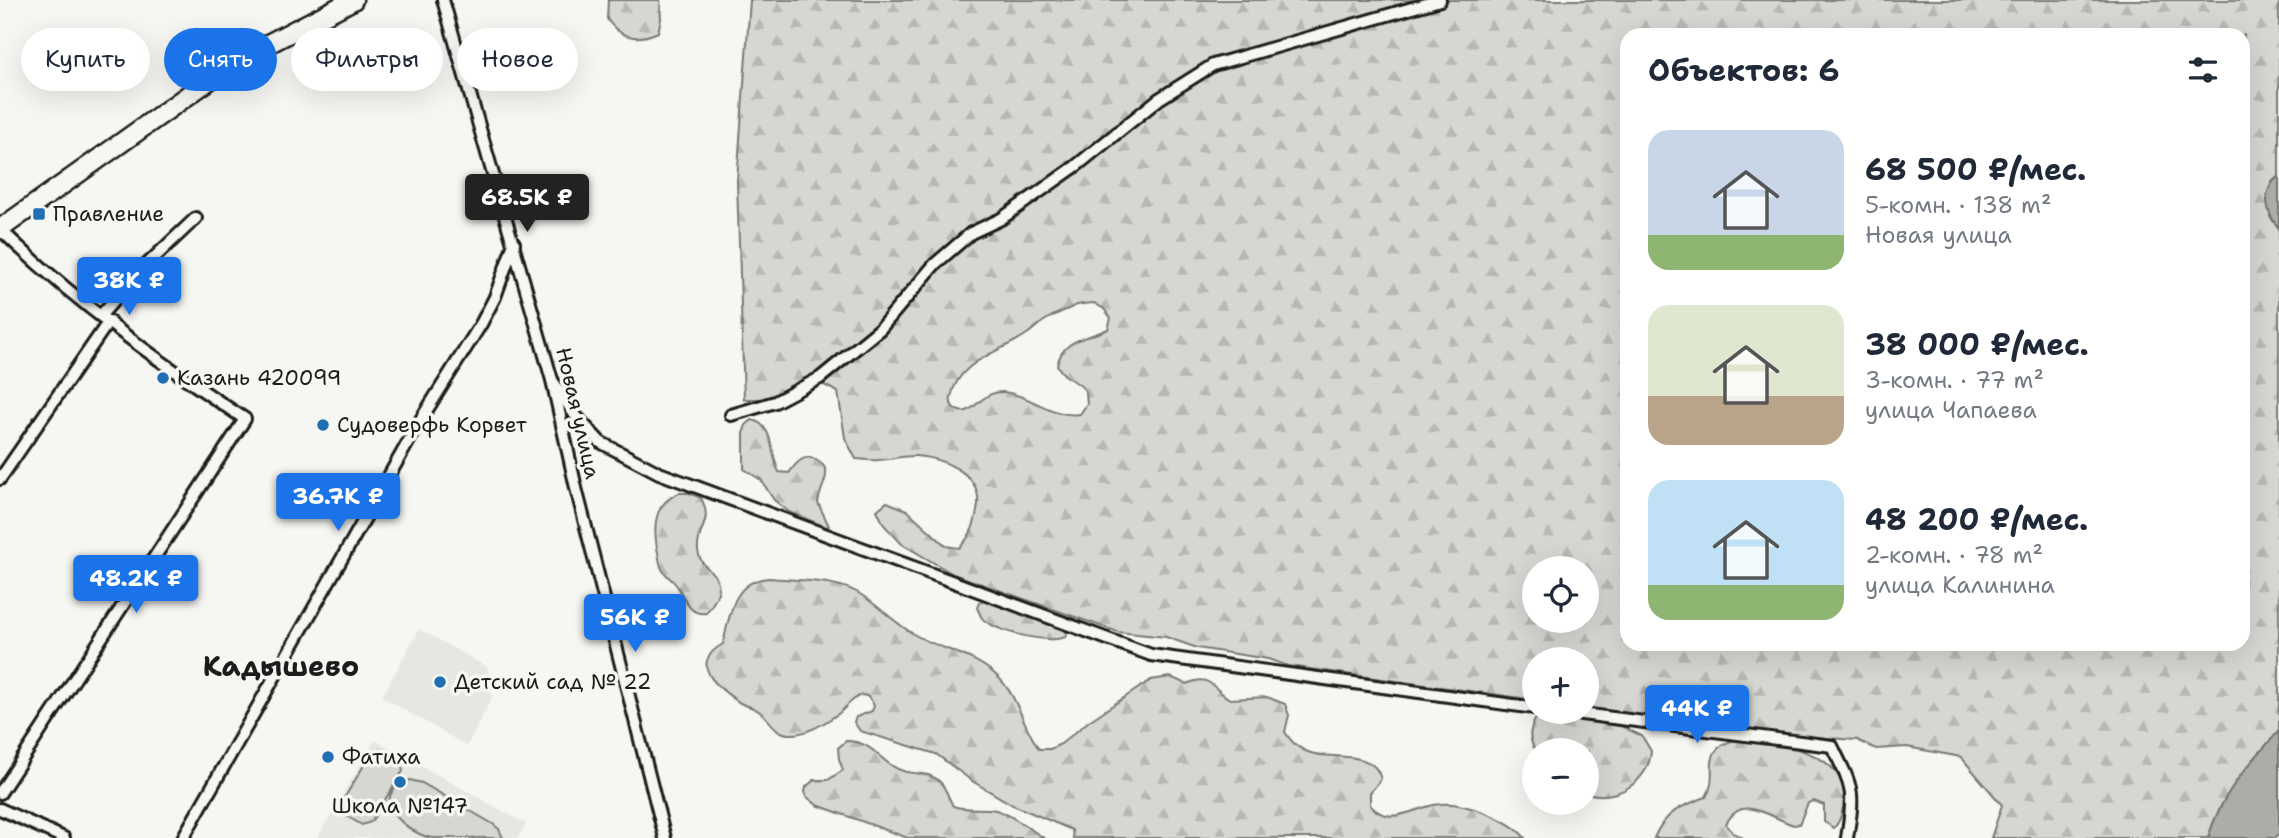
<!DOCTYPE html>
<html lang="ru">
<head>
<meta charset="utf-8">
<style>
  :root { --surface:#fff; --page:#f2f2f3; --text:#1f2937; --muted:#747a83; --accent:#1a73e8 }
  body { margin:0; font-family:"Shantell Sans",sans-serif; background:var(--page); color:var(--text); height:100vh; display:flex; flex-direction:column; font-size:26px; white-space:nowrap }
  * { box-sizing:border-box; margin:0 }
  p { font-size:23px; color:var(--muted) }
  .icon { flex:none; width:38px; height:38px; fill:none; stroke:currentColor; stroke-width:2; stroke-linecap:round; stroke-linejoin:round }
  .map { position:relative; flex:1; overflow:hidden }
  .details { position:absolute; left:1620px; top:28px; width:630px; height:623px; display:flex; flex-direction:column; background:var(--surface); border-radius:21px; box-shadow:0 7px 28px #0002 }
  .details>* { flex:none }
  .top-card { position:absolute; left:21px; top:28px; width:665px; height:63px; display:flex; gap:14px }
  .fabs { position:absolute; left:1522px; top:556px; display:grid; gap:14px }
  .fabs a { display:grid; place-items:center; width:77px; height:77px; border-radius:50%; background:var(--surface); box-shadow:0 7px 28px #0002; font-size:35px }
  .price { position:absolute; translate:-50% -60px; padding:0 16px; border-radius:7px; background:var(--accent); color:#fff; font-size:23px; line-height:46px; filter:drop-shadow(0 2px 4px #0008) }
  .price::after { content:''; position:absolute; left:50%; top:42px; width:21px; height:16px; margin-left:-10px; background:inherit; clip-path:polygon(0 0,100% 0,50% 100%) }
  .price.active { background:#222; color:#fff }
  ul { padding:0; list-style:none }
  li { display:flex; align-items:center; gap:21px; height:175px; padding:0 28px }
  li span { display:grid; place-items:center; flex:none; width:196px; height:140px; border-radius:21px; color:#555 }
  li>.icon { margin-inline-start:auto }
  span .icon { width:84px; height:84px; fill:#fffc; stroke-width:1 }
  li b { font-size:30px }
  h2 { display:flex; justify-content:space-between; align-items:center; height:84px; padding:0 28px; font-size:30px }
  .tag { padding:0 24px; border-radius:32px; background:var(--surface); box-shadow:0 7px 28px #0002; font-size:24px; line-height:63px }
  .tag.active { background:var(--accent); color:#fff }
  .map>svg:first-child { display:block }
  .built { fill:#e6e6e2 }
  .forest { fill:url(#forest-firs); stroke:#797977; stroke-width:2; fill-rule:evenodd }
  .park { fill:#d6d6d2; stroke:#797977; stroke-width:2 }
  .water { fill:#acaca9; stroke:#727271; stroke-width:2 }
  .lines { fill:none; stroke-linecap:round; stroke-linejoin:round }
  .street-casing { stroke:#1c1c1c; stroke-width:16 }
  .primary-casing { stroke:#1c1c1c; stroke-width:23 }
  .street { stroke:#f6f6f2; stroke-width:10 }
  .primary { stroke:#f6f6f2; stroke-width:18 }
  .poi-dot { fill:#1f6fb2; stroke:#f6f6f2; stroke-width:2.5 }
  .labels { text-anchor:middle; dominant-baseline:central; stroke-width:7; stroke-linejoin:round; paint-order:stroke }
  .poi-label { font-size:21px; fill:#1c1c1c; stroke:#f6f6f2; text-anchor:start }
  .street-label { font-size:21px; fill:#1c1c1c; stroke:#f6f6f2 }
  .district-label { font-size:28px; font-weight:bold; fill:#1c1c1c; stroke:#f6f6f2 }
</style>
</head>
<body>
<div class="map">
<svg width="2279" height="838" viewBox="0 0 2279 838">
  <defs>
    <pattern id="forest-firs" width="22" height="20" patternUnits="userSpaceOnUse" patternTransform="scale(1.75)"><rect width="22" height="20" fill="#d6d6d2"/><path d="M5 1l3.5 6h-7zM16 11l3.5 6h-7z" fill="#b7b7b4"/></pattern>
  </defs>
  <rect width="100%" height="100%" fill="#f6f6f2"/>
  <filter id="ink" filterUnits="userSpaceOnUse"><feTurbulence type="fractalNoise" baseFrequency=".0143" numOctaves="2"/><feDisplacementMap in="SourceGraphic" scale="14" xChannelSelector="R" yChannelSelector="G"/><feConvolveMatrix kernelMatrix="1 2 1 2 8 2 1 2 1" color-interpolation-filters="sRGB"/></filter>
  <g filter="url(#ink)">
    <g class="built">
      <path d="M 419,629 L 487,667 L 492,697 L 467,746 L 382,697 Z"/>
      <path d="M 375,740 L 526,824 L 518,838 L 317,838 Z"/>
    </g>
    <g class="forest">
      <path d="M 608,0 L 660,0 L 661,19 L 658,32 C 637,42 620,38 607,19 Z"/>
      <path d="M 750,0 L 2279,0 L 2279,176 L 2272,182 L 2270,217 L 2279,228 L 2279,731 C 2248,765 2222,792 2208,838 L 1991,838 L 2002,805 L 1961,757 L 1907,747 L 1876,749 L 1857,740 L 1753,733 L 1587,708 L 1587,660 L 1535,660 L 1535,700 L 1288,666 L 1268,659 L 1197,648 L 1166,637 L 1118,632 L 953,574 L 902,544 L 884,525 L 877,510 L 887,502 L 907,510 L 946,546 L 959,548 C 972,536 976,521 978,504 C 981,473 942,458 916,456 C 904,455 891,460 878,460 C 871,461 864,459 856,459 L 845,438 L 838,392 L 814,380 L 797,383 L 766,399 L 744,399 L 737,181 ZM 1628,35 L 2244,35 L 2244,644 L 1628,644 ZM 1094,303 L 1104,309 L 1111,318 L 1108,329 C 1087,339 1063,338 1057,365 C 1066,382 1077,378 1086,392 L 1087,404 L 1080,414 C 1055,418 1034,398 1009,393 C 981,386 974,419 957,410 C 951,407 950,402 951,397 C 959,359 1000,353 1027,334 C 1033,330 1038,325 1044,321 C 1053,315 1063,311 1073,307 C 1079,303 1087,304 1094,303 ZM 1535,569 L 1587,569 L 1587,621 L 1535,621 Z"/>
      <path d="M 752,420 C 774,424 771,457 779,472 L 789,473 C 792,469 796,463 801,460 C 810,453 827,463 826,475 C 825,484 819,493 818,503 L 829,526 L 827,527 L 789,512 L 774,500 L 761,480 L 744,469 L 744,431 L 746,425 Z"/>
      <path d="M 679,493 L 689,493 L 701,498 C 714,523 696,528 698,551 C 700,574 738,574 706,613 C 688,616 685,597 677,586 C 673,580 666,576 662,569 C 659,563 659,555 657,548 C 653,525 654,504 679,493 Z"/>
      <path d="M 769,578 C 798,581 840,579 863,596 C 881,608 896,624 915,635 C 942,650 973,654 996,675 C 1018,695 1022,725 1039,749 L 1050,749 L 1061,744 L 1089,721 L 1151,680 L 1170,677 L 1187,684 C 1211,673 1212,689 1230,699 L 1267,697 L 1285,704 L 1289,715 L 1285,732 C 1292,743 1299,749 1311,753 C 1332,760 1374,749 1381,779 L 1370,793 L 1370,805 C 1390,829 1418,805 1441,804 C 1465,802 1511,820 1525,838 L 1073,838 L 1072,830 L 1013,805 L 972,781 L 936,754 L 860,731 L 854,722 L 856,717 L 872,711 L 874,706 C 864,680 847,708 838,714 C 823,724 807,735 789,734 C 774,733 770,719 760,712 C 754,707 746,706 740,703 C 718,688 687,664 723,644 C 730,614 733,580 769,578 Z"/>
      <path d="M 984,601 L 997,602 L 1061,627 L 1066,631 L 1067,636 C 1054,646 992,631 982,618 C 980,615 979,611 977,608 L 979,602 Z"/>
      <path d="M 1553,715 L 1621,726 L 1642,736 L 1651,751 C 1649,782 1616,802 1587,793 L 1587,751 L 1536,751 C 1528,739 1529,730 1536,718 Z"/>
      <path d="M 1735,740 C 1770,740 1846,750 1844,798 C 1843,809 1842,819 1834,828 L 1824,822 L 1824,805 L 1814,801 L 1808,803 L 1799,824 L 1794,825 C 1770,818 1742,792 1726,824 L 1733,833 L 1743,838 L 1654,838 C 1665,812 1681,806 1706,797 C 1721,774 1697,750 1735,740 Z"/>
      <path d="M 846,741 C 875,741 880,764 903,771 C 916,775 929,771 940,782 C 946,788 949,799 953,806 C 967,811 982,807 996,810 C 1013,815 1029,829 1044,838 L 908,838 L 817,805 L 807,797 L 805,792 L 806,787 L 814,780 L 828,780 L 843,770 L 839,759 L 838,748 Z"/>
    </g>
    <g class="park">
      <path d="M 381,749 L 400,760 L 403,771 L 371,822 L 362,825 L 343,814 L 340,805 L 372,752 Z"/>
      <path d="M 410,780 L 422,783 L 493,824 L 499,829 L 503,838 C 480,838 455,838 432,838 C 416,836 385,815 390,796 C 393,787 401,782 410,780 Z"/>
    </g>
    <g class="water">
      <path d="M 2279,176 L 2279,228 C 2265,212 2261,190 2279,176 Z"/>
      <path d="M 2279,731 L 2279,834 L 2275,838 L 2208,838 C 2222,792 2248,765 2279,731 Z"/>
    </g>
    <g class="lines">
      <g class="street-casing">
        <g id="street">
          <path d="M 443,0 L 552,380 L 576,488 L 665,838"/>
          <path d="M 101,315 L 139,272 L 196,218"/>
          <path d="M 552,380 L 575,415 L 600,442 L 659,473 L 1151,655 L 1535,708"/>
          <path d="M 731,415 L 775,402 L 820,378 L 880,329 L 935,264 L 971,233 L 1001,219 L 1076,166 L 1159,99 L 1213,65 L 1440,0"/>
          <path d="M 0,479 L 109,321"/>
          <path d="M 1566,712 L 1832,746 C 1853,789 1855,790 1847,838"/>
          <path d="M 0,793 L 245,419 C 159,362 74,301 0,229"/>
          <path d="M 0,809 L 64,838"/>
          <path d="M 183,838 L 423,416 L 481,324 L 495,297 L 514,243"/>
        </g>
      </g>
      <g class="primary-casing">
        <path id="primary" d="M 0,229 L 239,59 L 353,0"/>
      </g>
      <use href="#street" class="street"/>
      <use href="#primary" class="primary"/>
    </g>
  </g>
  <g class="poi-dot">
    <rect x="32" y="207" width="14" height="14" rx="3.5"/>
    <circle cx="163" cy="378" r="7"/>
    <circle cx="323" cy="425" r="7"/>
    <circle cx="440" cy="682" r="7"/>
    <circle cx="328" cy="757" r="7"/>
    <circle cx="400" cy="782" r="7"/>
  </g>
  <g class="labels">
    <g class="poi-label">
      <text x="53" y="214">Правление</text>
      <text x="177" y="378">Казань 420099</text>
      <text x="337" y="425">Судоверфь Корвет</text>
      <text x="454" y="682">Детский сад № 22</text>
      <text x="342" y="757">Фатиха</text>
      <text x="400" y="806" text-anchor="middle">Школа №147</text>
    </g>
    <g class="street-label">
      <text transform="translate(578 413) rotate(77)">Новая улица</text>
    </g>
    <g class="district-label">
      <text x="281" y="666">Кадышево</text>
    </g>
  </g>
</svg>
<div class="fabs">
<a><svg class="icon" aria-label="locate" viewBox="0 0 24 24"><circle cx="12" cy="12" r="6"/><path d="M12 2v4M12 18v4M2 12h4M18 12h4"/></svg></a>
<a>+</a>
<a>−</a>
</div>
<b class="price active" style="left:527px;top:234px">68.5K ₽</b>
<b class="price" style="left:129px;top:317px">38K ₽</b>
<b class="price" style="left:338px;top:533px">36.7K ₽</b>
<b class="price" style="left:136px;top:615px">48.2K ₽</b>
<b class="price" style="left:635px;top:654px">56K ₽</b>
<b class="price" style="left:1697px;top:745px">44K ₽</b>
<div class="top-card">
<a class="tag">Купить</a>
<a class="tag active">Снять</a>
<a class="tag">Фильтры</a>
<a class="tag">Новое</a>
</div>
<section class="details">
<h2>Объектов: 6<svg class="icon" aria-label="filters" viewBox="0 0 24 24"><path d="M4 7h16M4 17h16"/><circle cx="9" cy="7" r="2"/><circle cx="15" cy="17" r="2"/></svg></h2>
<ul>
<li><span style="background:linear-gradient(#c9d6e8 75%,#8fb573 0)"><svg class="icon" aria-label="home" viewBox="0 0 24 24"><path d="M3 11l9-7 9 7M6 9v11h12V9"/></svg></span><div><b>68 500 ₽/мес.</b><p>5-комн. · 138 m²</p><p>Новая улица</p></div></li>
<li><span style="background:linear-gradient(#dfe7d0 65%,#b9a48a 0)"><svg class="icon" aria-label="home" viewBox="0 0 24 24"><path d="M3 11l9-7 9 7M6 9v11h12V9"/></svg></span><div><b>38 000 ₽/мес.</b><p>3-комн. · 77 m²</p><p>улица Чапаева</p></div></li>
<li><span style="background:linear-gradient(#bfe0f5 75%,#8fb573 0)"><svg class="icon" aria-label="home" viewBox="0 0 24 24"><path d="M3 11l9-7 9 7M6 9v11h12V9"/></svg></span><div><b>48 200 ₽/мес.</b><p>2-комн. · 78 m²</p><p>улица Калинина</p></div></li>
</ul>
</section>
</div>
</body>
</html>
